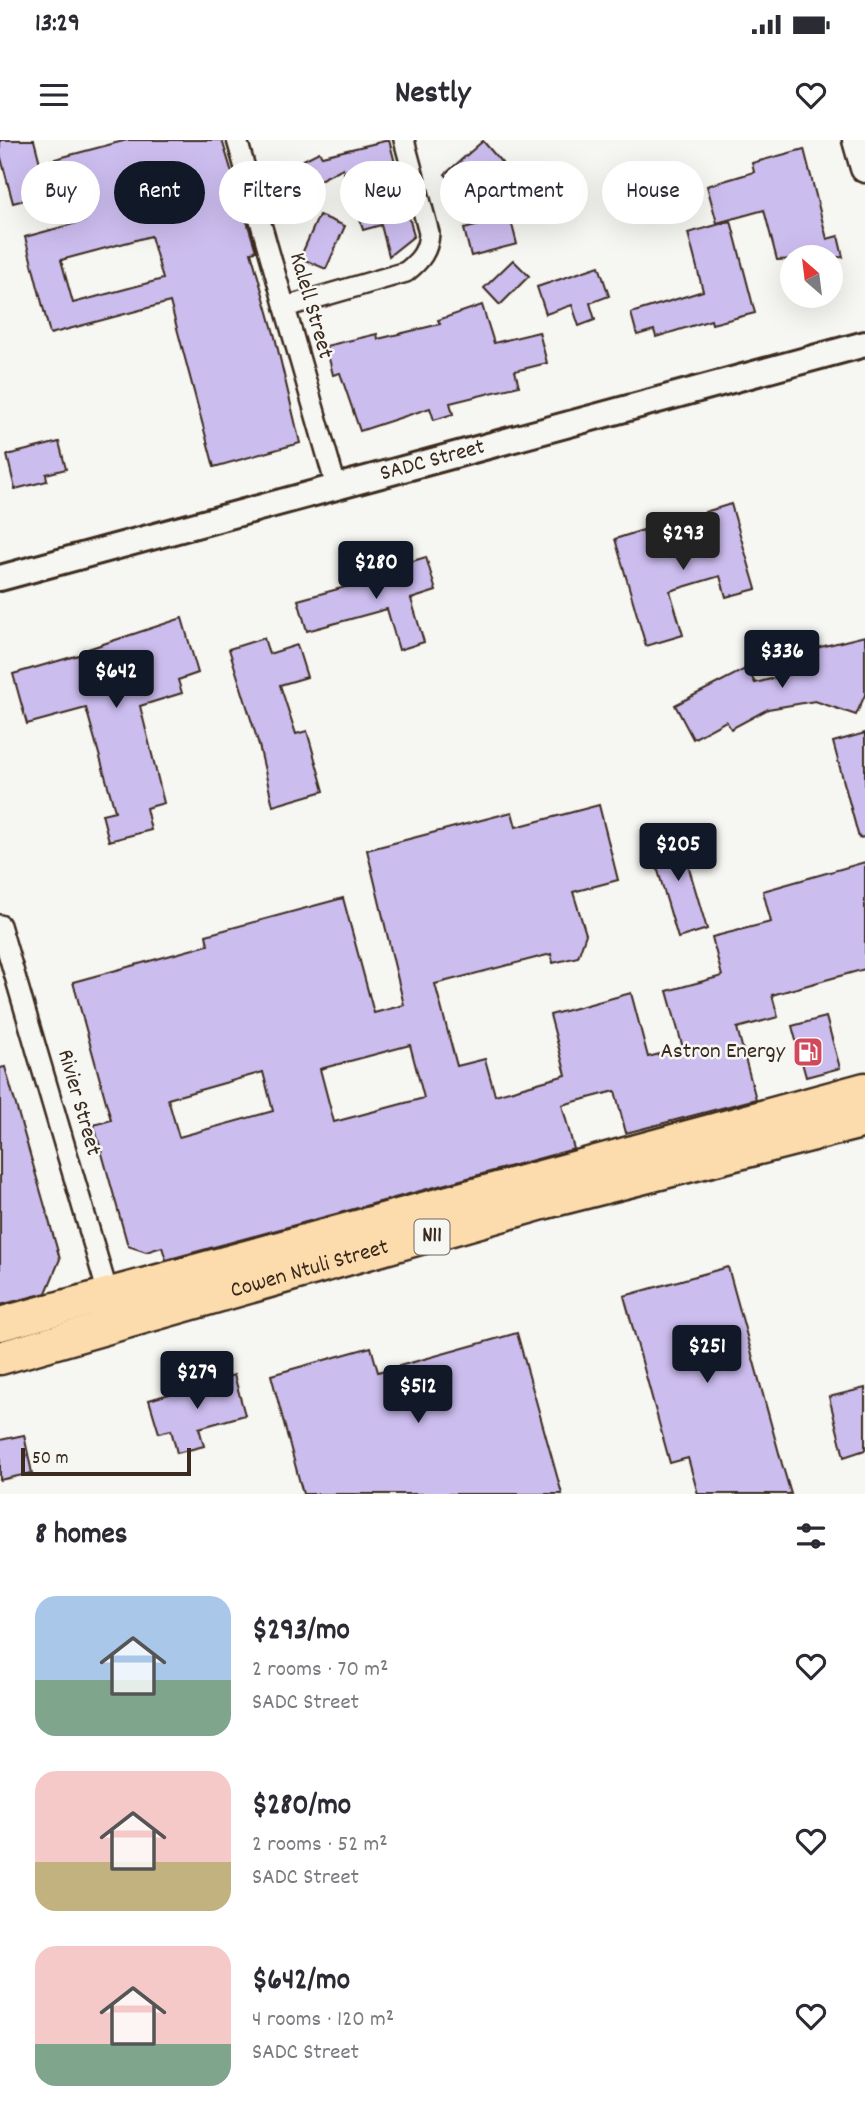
<!DOCTYPE html>
<html lang="en">
<head>
<meta charset="utf-8">
<style>
  :root { --surface:#fff; --page:#f2f2f3; --text:#2b2b33; --muted:#7c7c81; --accent:#111827 }
  body { margin:0; font-family:Dekko,sans-serif; background:var(--page); color:var(--text); height:100vh; display:flex; flex-direction:column; font-size:26px; white-space:nowrap }
  * { box-sizing:border-box; margin:0 }
  p { font-size:23px; color:var(--muted) }
  .icon { flex:none; width:38px; height:38px; fill:none; stroke:currentColor; stroke-width:2; stroke-linecap:round; stroke-linejoin:round }
  .map { position:relative; height:1354px; overflow:hidden }
  .details { display:flex; flex-direction:column; background:var(--surface); flex:1 }
  .details>* { flex:none }
  .top-card { position:absolute; left:21px; top:21px; width:824px; height:63px; display:flex; gap:14px }
  .needle { width:46px; rotate:332deg }
  .fabs { position:absolute; left:780px; top:105px; display:grid; gap:14px }
  .fabs a { display:grid; place-items:center; width:63px; height:63px; border-radius:50%; background:var(--surface); box-shadow:0 7px 28px #0002; font-size:35px }
  .scale { position:absolute; left:21px; bottom:18px; width:170px; box-sizing:border-box; padding-left:7px; border:4px solid #3b2a1e; border-top:0; font-size:19px; line-height:24px; white-space:nowrap; color:#3b2a1e; -webkit-text-stroke:5px #f6f6f2; paint-order:stroke }
  .price { position:absolute; translate:-50% -60px; padding:0 16px; border-radius:7px; background:var(--accent); color:#fff; font-size:23px; line-height:46px; filter:drop-shadow(0 2px 4px #0008) }
  .price::after { content:''; position:absolute; left:50%; top:42px; width:21px; height:16px; margin-left:-10px; background:inherit; clip-path:polygon(0 0,100% 0,50% 100%) }
  .price.active { background:#222; color:#fff }
  ul { padding:0; list-style:none }
  li { display:flex; align-items:center; gap:21px; height:175px; padding:0 35px }
  li span { display:grid; place-items:center; flex:none; width:196px; height:140px; border-radius:21px; color:#555 }
  li>.icon { margin-inline-start:auto }
  span .icon { width:84px; height:84px; fill:#fffc; stroke-width:1 }
  li b { font-size:30px }
  h2 { display:flex; justify-content:space-between; align-items:center; height:84px; padding:0 35px; font-size:30px }
  .tag { padding:0 24px; border-radius:32px; background:var(--surface); box-shadow:0 7px 28px #0002; font-size:24px; line-height:63px }
  .tag.active { background:var(--accent); color:#fff }
  .status { display:flex; justify-content:space-between; align-items:center; height:49px; padding:0 35px; background:var(--surface); direction:ltr }
  .status svg { height:19px; fill:currentColor }
  header { display:flex; justify-content:space-between; align-items:center; height:91px; padding:0 35px; background:var(--surface); font-size:32px; font-weight:700 }
  .map>svg:first-child { display:block }
  .building { fill:#ccbdef; stroke:#3b2a1e; stroke-width:2; fill-rule:evenodd }
  .lines { fill:none; stroke-linecap:round; stroke-linejoin:round }
  .minor-casing { stroke:#3b2a1e; stroke-width:24 }
  .tertiary-casing { stroke:#3b2a1e; stroke-width:30 }
  .secondary-casing { stroke:#3b2a1e; stroke-width:33 }
  .trunk-casing { stroke:#3b2a1e; stroke-width:37 }
  .minor { stroke:#f6f6f2; stroke-width:19 }
  .tertiary { stroke:#f6f6f2; stroke-width:24 }
  .secondary { stroke:#f6f6f2; stroke-width:28 }
  .trunk { stroke:#fcdcac; stroke-width:32 }
  .labels { text-anchor:middle; dominant-baseline:central; stroke-width:5; stroke-linejoin:round; paint-order:stroke }
  .shield { fill:#f6f6f2; stroke:#73675e; stroke-width:2 }
  .shield-label { font-size:21px; font-weight:bold; fill:#3b2a1e }
  .street-label { font-size:23px; fill:#3b2a1e; stroke:#f6f6f2 }
  .poi-label { font-size:23px; fill:#3b2a1e; stroke:#f6f6f2; text-anchor:end }
</style>
</head>
<body>
<div class="status"><b>13:29</b><svg viewBox="0 0 49 12"><path d="M0 12V9h3v3zM5 12V6h3v6zM10 12V3h3v9zM15 12V0h3v12zM26 1h20v11H26zM47 4h2v5h-2z"/></svg></div>
<header><svg class="icon" aria-label="menu" viewBox="0 0 24 24"><path d="M4 6h16M4 12h16M4 18h16"/></svg>Nestly<svg class="icon" aria-label="heart" viewBox="0 0 24 24"><path d="M12 20l-8-8c-3-5 5-10 8-4 3-6 11-1 8 4z"/></svg></header>
<div class="map">
<svg width="865" height="1354" viewBox="0 0 865 1354">
  <rect width="100%" height="100%" fill="#f6f6f2"/>
  <filter id="ink" filterUnits="userSpaceOnUse"><feTurbulence type="fractalNoise" baseFrequency=".0143" numOctaves="2"/><feDisplacementMap in="SourceGraphic" scale="14" xChannelSelector="R" yChannelSelector="G"/><feConvolveMatrix kernelMatrix="1 2 1 2 8 2 1 2 1" color-interpolation-filters="sRGB"/></filter>
  <g filter="url(#ink)">
    <g class="building">
      <path d="M 0,0 L 34,0 L 40,23 L 127,0 L 222,0 L 256,111 L 251,112 L 275,197 L 300,303 L 214,327 L 170,162 L 50,194 L 25,97 L 84,81 L 75,47 L 13,63 L 0,14 ZM 151,96 L 163,139 L 73,163 L 61,120 Z"/>
      <path d="M 389,0 L 414,96 L 389,116 L 381,85 L 363,90 L 348,36 L 345,37 L 343,28 L 283,59 L 272,36 L 319,12 L 322,16 Z"/>
      <path d="M 483,1 L 502,23 L 463,56 L 445,34 Z"/>
      <path d="M 804,9 L 827,99 L 838,96 L 843,117 L 777,120 L 764,70 L 717,83 L 707,46 L 754,32 L 752,23 Z"/>
      <path d="M 319,75 L 345,86 L 326,129 L 300,118 Z"/>
      <path d="M 510,77 L 517,104 L 471,116 L 464,89 Z"/>
      <path d="M 731,81 L 755,173 L 712,184 L 711,180 L 656,197 L 654,190 L 637,195 L 631,173 L 703,151 L 688,93 Z"/>
      <path d="M 513,120 L 529,136 L 500,165 L 484,148 Z"/>
      <path d="M 599,126 L 609,156 L 590,163 L 595,180 L 579,186 L 572,165 L 546,174 L 537,147 Z"/>
      <path d="M 482,165 L 494,203 L 539,192 L 547,223 L 515,231 L 519,246 L 450,263 L 453,274 L 434,280 L 430,268 L 360,291 L 340,233 L 333,235 L 326,206 L 377,194 L 378,199 L 440,184 L 438,180 Z"/>
      <path d="M 59,302 L 66,329 L 46,334 L 47,341 L 15,349 L 7,315 Z"/>
      <path d="M 731,364 L 756,449 L 726,457 L 720,436 L 670,451 L 683,495 L 646,506 L 615,399 L 643,390 L 650,413 L 712,395 L 705,372 Z"/>
      <path d="M 426,417 L 436,451 L 411,459 L 424,502 L 399,510 L 387,469 L 307,491 L 298,460 L 378,438 L 376,432 Z"/>
      <path d="M 182,478 L 198,533 L 178,540 L 182,553 L 140,566 L 164,663 L 146,668 L 151,690 L 109,701 L 102,674 L 115,671 L 86,568 L 27,584 L 13,534 L 89,512 L 88,509 Z"/>
      <path d="M 865,496 L 865,555 L 856,575 L 815,561 L 768,569 L 731,589 L 726,581 L 693,599 L 675,565 L 747,528 L 755,543 L 814,528 L 808,510 Z"/>
      <path d="M 264,498 L 269,514 L 297,505 L 307,537 L 280,545 L 296,594 L 307,591 L 324,651 L 273,666 L 259,605 L 229,509 Z"/>
      <path d="M 865,593 L 865,697 L 859,698 L 833,602 Z"/>
      <path d="M 599,665 L 618,740 L 573,752 L 586,794 L 578,817 L 553,823 L 551,814 L 435,844 L 457,926 L 485,919 L 495,955 L 566,935 L 550,875 L 631,853 L 648,917 L 683,908 L 667,851 L 722,836 L 712,797 L 771,782 L 763,751 L 865,722 L 865,829 L 772,855 L 778,877 L 737,888 L 756,959 L 626,993 L 615,951 L 562,965 L 574,1009 L 166,1120 L 162,1107 L 146,1112 L 128,1106 L 94,985 L 111,980 L 73,842 L 208,805 L 206,795 L 343,758 L 374,873 L 404,865 L 367,710 L 512,672 L 516,687 ZM 410,905 L 424,958 L 334,982 L 320,929 ZM 263,932 L 273,971 L 179,997 L 168,959 Z"/>
      <path d="M 677,688 L 707,789 L 678,798 L 648,697 Z"/>
      <path d="M 826,877 L 840,928 L 806,937 L 792,886 Z"/>
      <path d="M 5,927 L 60,1119 L 46,1153 L 0,1165 L 0,928 Z"/>
      <path d="M 728,1127 L 782,1324 L 791,1354 L 698,1354 L 688,1318 L 670,1323 L 624,1156 Z"/>
      <path d="M 517,1193 L 562,1354 L 303,1354 L 271,1235 L 371,1207 L 378,1232 Z"/>
      <path d="M 234,1235 L 245,1275 L 199,1288 L 204,1306 L 177,1313 L 171,1290 L 159,1293 L 149,1260 Z"/>
      <path d="M 865,1248 L 865,1310 L 844,1317 L 829,1257 Z"/>
      <path d="M 24,1295 L 32,1333 L 0,1340 L 0,1300 Z"/>
    </g>
    <g class="lines">
      <g class="minor-casing">
        <g id="minor">
          <path d="M 237,0 L 336,346"/>
          <path d="M 285,167 L 406,132 C 421,120 428,111 429,93 L 404,0"/>
          <path d="M 0,785 L 111,1164"/>
        </g>
      </g>
      <g class="tertiary-casing">
        <g id="tertiary">
          <path id="s1" d="M 0,438 L 865,204"/>
        </g>
      </g>
      <g class="secondary-casing">
        <path id="secondary" d="M 857,0 L 865,28"/>
      </g>
      <g class="trunk-casing">
        <g id="trunk">
          <path d="M 0,1184 L 865,949"/>
          <path id="s2" d="M 0,1218 L 546,1062 L 865,981"/>
        </g>
      </g>
      <use href="#minor" class="minor"/>
      <use href="#tertiary" class="tertiary"/>
      <use href="#secondary" class="secondary"/>
      <use href="#trunk" class="trunk"/>
    </g>
  </g>
  <defs>
    <g id="fuel-square" transform="scale(1.575)"><rect x="-9" y="-9" width="18" height="18" rx="4" fill="#d1495b" stroke="#f6f6f2"/><path d="M-5.5-6h7V0h2V4h1.3V-2.5L3-4.5l.8-.8L6-3V5H2.5V1h-1V6h-7ZM-4.2-4.7v3.2H.2V-4.7Z" fill="#fff"/></g>
  </defs>
  <g fill-rule="evenodd">
    <use href="#fuel-square" x="808" y="912"/>
  </g>
  <g class="labels">
    <rect class="shield" x="414.5" y="1079.5" width="35" height="35" rx="5"/>
    <g class="shield-label">
      <text x="432" y="1097">N11</text>
    </g>
    <g class="street-label">
      <text transform="translate(310 166) rotate(74)">Kalell Street</text>
      <text stroke="none"><textPath href="#s1" startOffset="448">SADC Street</textPath></text>
      <text transform="translate(78 963) rotate(74)">Rivier Street</text>
      <text stroke="none"><textPath href="#s2" startOffset="322">Cowen Ntuli Street</textPath></text>
    </g>
    <g class="poi-label">
      <text x="785" y="912">Astron Energy</text>
    </g>
  </g>
</svg>
<div class="fabs">
<a><svg class="needle" viewBox="-14 -14 28 28"><path d="M0-13l5 13h-10z" fill="#e53935"/><path d="M0 13l5-13h-10z" fill="#7c7c81"/></svg></a>
</div>
<div class="scale">50 m</div>
<b class="price active" style="left:683px;top:432px">$293</b>
<b class="price" style="left:376px;top:461px">$280</b>
<b class="price" style="left:782px;top:550px">$336</b>
<b class="price" style="left:116px;top:570px">$642</b>
<b class="price" style="left:678px;top:743px">$205</b>
<b class="price" style="left:707px;top:1245px">$251</b>
<b class="price" style="left:197px;top:1271px">$279</b>
<b class="price" style="left:418px;top:1285px">$512</b>
<div class="top-card">
<a class="tag">Buy</a>
<a class="tag active">Rent</a>
<a class="tag">Filters</a>
<a class="tag">New</a>
<a class="tag">Apartment</a>
<a class="tag">House</a>
</div>
</div>
<section class="details">
<h2>8 homes<svg class="icon" aria-label="filters" viewBox="0 0 24 24"><path d="M4 7h16M4 17h16"/><circle cx="9" cy="7" r="2"/><circle cx="15" cy="17" r="2"/></svg></h2>
<ul>
<li><span style="background:linear-gradient(#a9c7e8 60%,#7fa58c 0)"><svg class="icon" aria-label="home" viewBox="0 0 24 24"><path d="M3 11l9-7 9 7M6 9v11h12V9"/></svg></span><div><b>$293/mo</b><p>2 rooms · 70 m²</p><p>SADC Street</p></div><svg class="icon" aria-label="heart" viewBox="0 0 24 24"><path d="M12 20l-8-8c-3-5 5-10 8-4 3-6 11-1 8 4z"/></svg></li>
<li><span style="background:linear-gradient(#f6c9c9 65%,#c2b280 0)"><svg class="icon" aria-label="home" viewBox="0 0 24 24"><path d="M3 11l9-7 9 7M6 9v11h12V9"/></svg></span><div><b>$280/mo</b><p>2 rooms · 52 m²</p><p>SADC Street</p></div><svg class="icon" aria-label="heart" viewBox="0 0 24 24"><path d="M12 20l-8-8c-3-5 5-10 8-4 3-6 11-1 8 4z"/></svg></li>
<li><span style="background:linear-gradient(#f6c9c9 70%,#7fa58c 0)"><svg class="icon" aria-label="home" viewBox="0 0 24 24"><path d="M3 11l9-7 9 7M6 9v11h12V9"/></svg></span><div><b>$642/mo</b><p>4 rooms · 120 m²</p><p>SADC Street</p></div><svg class="icon" aria-label="heart" viewBox="0 0 24 24"><path d="M12 20l-8-8c-3-5 5-10 8-4 3-6 11-1 8 4z"/></svg></li>
</ul>
</section>
</body>
</html>
